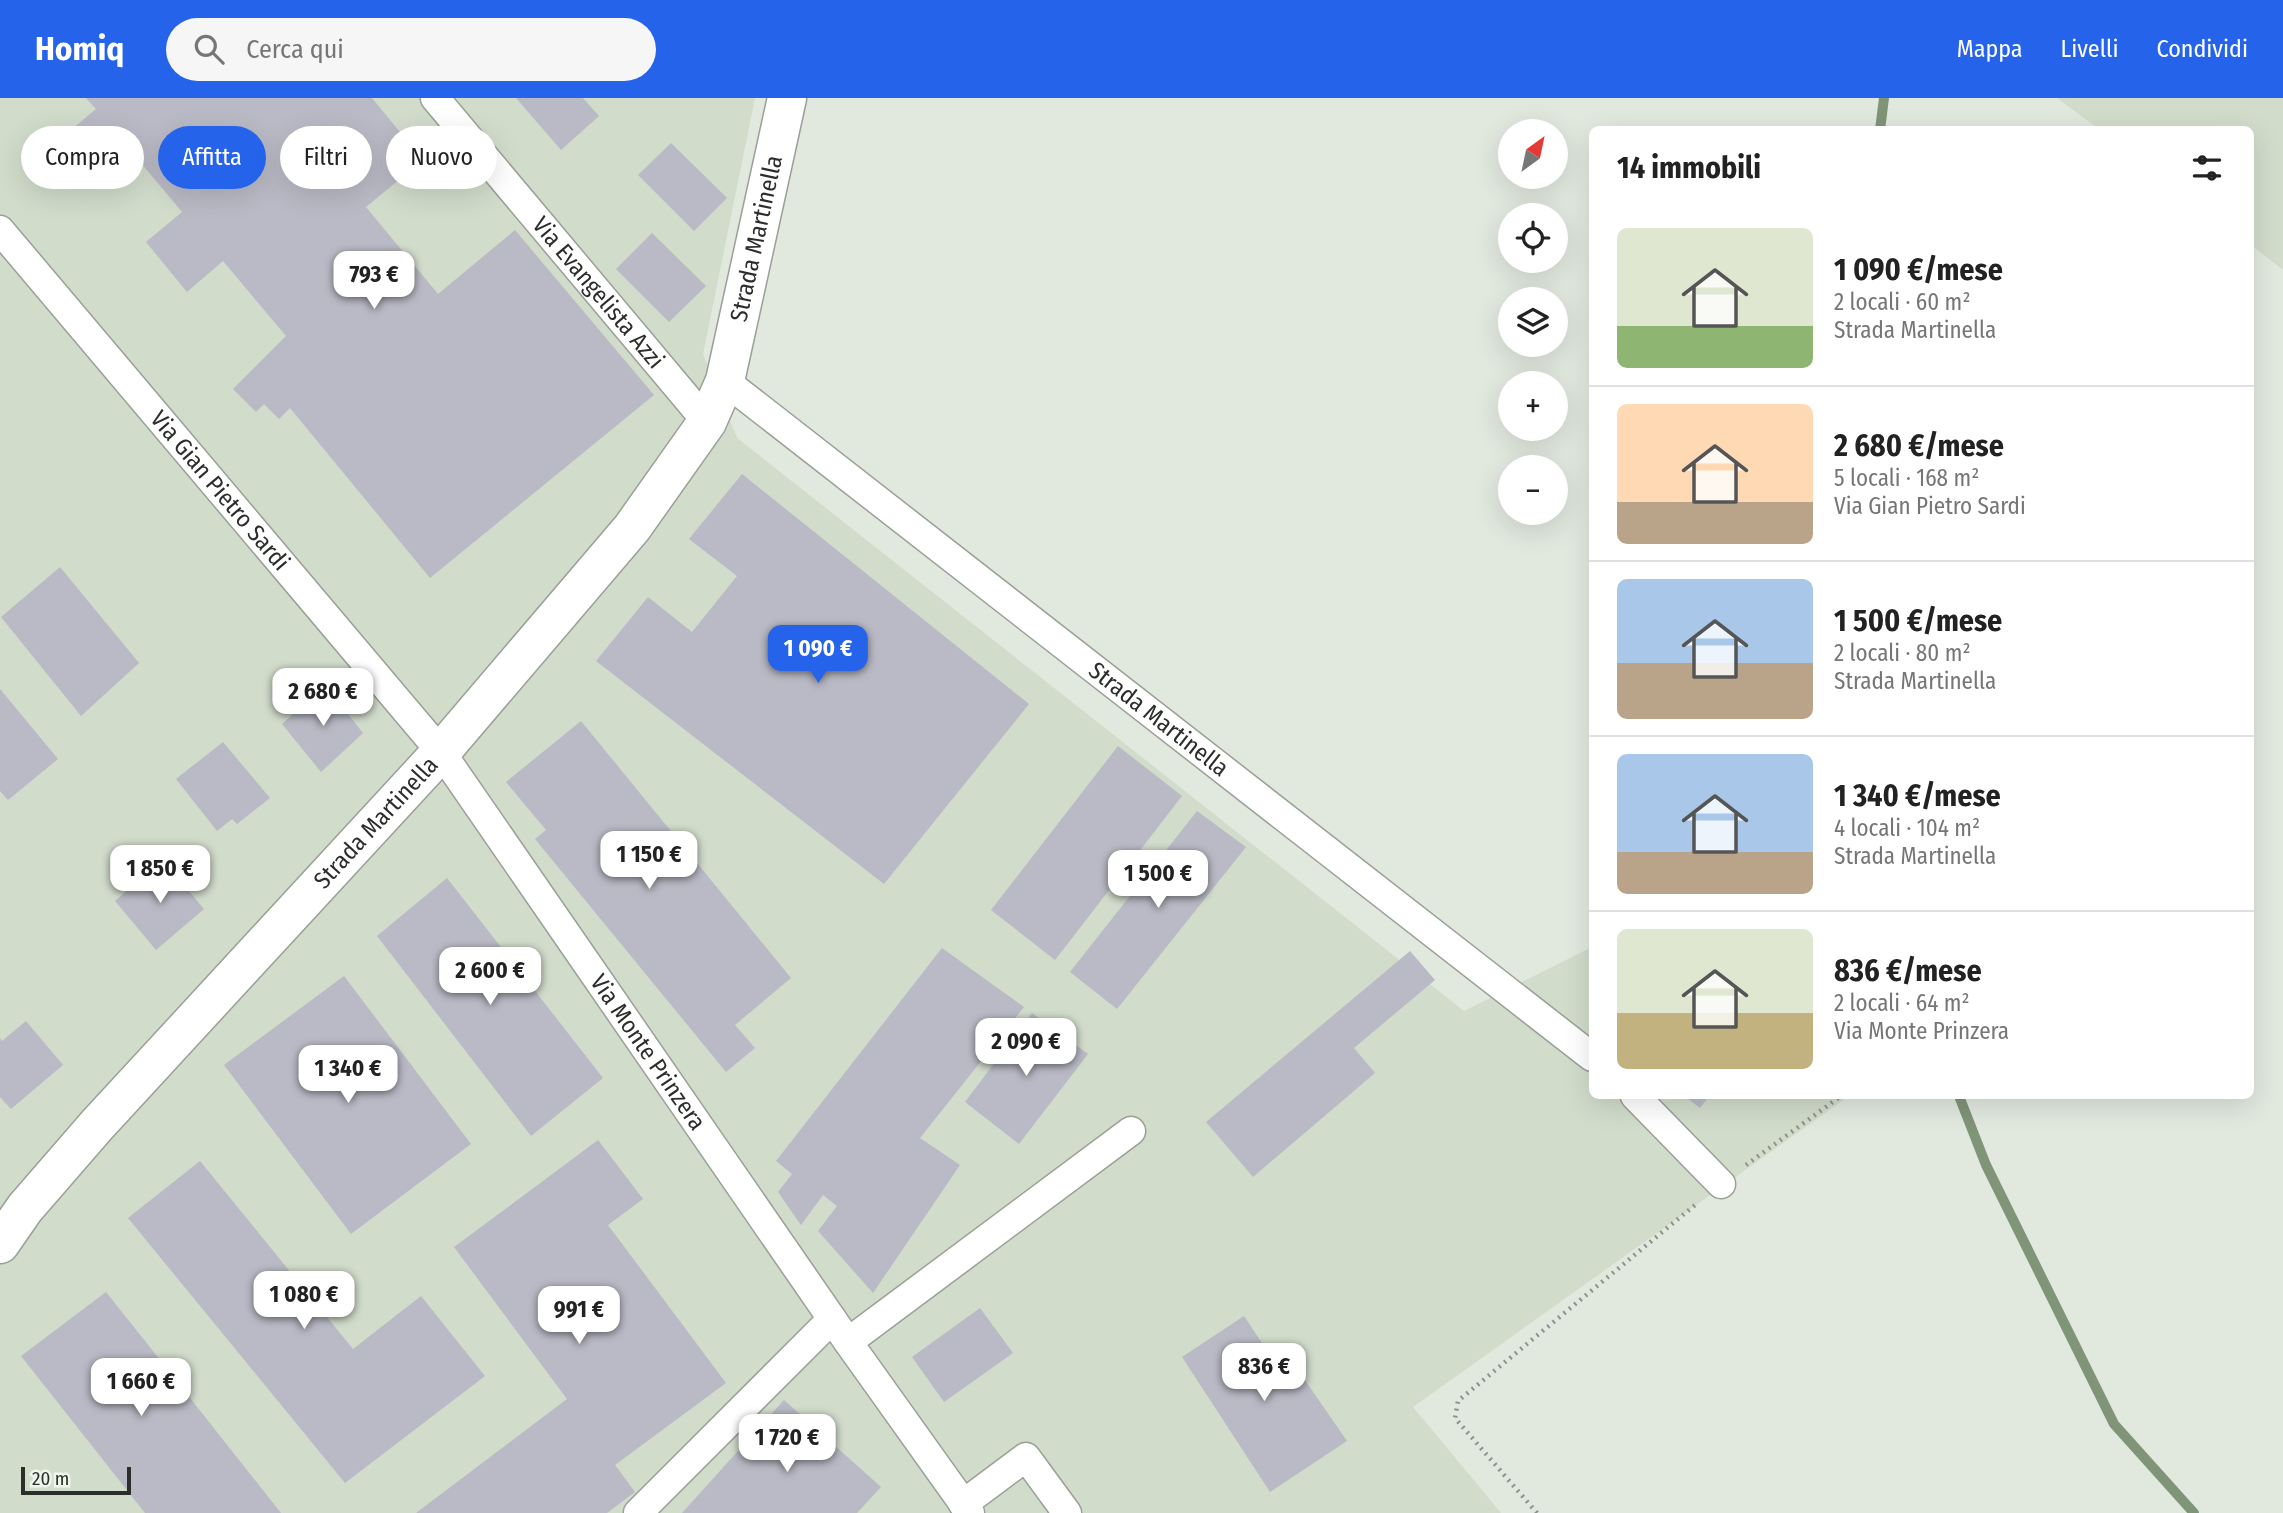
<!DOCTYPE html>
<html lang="it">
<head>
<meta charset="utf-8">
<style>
  :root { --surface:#fff; --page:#f6f6f6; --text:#222; --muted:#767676; --line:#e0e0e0; --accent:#2563eb }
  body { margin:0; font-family:"Fira Sans Condensed",sans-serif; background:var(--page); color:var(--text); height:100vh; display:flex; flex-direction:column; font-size:26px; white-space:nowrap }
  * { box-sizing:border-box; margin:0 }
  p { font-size:23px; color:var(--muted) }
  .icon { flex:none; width:38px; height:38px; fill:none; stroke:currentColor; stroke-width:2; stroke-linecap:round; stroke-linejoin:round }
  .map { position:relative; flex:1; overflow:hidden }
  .panel { position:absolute; left:1589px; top:28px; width:665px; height:973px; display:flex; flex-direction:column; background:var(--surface); border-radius:10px; box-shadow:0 7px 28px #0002 }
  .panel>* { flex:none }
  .guide { position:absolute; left:21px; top:28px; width:665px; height:63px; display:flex; gap:14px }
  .needle { width:46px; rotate:33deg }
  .fabs { position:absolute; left:1498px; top:21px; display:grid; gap:14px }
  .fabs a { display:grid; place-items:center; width:70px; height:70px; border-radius:50%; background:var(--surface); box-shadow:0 7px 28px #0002; font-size:35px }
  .scale { position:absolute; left:21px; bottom:18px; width:110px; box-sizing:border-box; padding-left:7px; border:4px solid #2b2e2a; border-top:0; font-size:19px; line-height:24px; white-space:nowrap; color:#2b2e2a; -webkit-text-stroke:5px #eef6eb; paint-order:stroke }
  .price { position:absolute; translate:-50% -60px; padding:0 16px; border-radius:14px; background:#fff; color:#222; font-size:23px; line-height:46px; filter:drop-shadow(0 2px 4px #0008) }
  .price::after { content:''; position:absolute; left:50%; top:42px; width:21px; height:16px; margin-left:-10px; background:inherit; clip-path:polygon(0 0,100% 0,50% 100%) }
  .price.selected { background:var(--accent); color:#fff }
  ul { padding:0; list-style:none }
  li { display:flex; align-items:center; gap:21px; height:175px; padding:0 28px }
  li+li { border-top:2px solid var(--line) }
  li span { display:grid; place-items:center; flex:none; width:196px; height:140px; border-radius:10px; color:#555 }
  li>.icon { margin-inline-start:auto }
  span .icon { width:84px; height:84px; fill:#fffc; stroke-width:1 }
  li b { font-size:30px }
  h2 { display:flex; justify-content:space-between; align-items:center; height:84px; padding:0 28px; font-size:30px }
  .tag { padding:0 24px; border-radius:32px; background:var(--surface); box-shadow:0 7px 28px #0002; font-size:24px; line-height:63px }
  .tag.selected { background:var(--accent); color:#fff }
  header { display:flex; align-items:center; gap:42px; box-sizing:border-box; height:98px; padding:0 35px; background:var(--accent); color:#fff }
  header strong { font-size:33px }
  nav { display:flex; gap:38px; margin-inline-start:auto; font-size:24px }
  .search { width:490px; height:63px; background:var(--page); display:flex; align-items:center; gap:18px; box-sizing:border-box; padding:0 24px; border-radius:38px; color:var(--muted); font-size:26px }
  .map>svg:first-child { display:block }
  .built { fill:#d1dccb }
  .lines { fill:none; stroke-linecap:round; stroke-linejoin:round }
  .stream { stroke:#809478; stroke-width:10 }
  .building { fill:#b9bac5 }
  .street-casing { stroke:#99a096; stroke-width:31 }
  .secondary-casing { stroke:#99a096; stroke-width:41 }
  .path { stroke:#8e948c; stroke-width:4.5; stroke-dasharray:2 5; stroke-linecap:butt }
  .street { stroke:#fff; stroke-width:28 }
  .secondary { stroke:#fff; stroke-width:38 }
  .labels { text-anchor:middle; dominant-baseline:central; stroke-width:7; stroke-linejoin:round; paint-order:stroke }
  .street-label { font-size:24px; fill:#2b2e2a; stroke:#eef6eb }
</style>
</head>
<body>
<header>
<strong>Homiq</strong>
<div class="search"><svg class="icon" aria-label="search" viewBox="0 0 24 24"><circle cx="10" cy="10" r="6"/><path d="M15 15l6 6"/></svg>Cerca qui</div>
<nav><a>Mappa</a><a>Livelli</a><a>Condividi</a></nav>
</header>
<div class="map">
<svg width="2283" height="1415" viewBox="0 0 2283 1415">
  <rect width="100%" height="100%" fill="#e1e8de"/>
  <g class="built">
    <path d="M 0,0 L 755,0 L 703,256 L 737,340 L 1464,913 L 1592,849 L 1592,998 L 1849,998 L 1413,1309 L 1501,1415 L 0,1415 Z"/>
    <path d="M 2057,0 L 2283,0 L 2283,172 L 2251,147 L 2250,32 L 2099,31 Z"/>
  </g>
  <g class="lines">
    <g class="stream">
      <path d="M 1880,32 L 1884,0"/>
      <path d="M 1959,998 L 1986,1067 L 2114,1326 L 2194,1415"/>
    </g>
  </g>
  <g class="building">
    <path d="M 86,0 L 372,0 L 423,62 L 366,109 L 438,196 L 515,132 L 654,297 L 430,480 L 290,310 L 279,321 L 264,306 L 256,314 L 233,291 L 286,238 L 223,163 L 187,194 L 146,144 L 182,114 L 115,34 L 56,84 L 36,61 L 96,11 Z"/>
    <path d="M 516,0 L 583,0 L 599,18 L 561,52 Z"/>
    <path d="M 671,45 L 727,100 L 694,133 L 638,77 Z"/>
    <path d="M 652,135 L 706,188 L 669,224 L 616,171 Z"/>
    <path d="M 742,376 L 1029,606 L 884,786 L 596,563 L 648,499 L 692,534 L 737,478 L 689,441 Z"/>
    <path d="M 60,469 L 139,565 L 81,618 L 1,519 Z"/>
    <path d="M 325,587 L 363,635 L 321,674 L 282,626 Z"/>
    <path d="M 0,591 L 58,661 L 8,702 L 0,693 Z"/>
    <path d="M 581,623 L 791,880 L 735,927 L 755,950 L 726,974 L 535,741 L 546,732 L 506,684 Z"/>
    <path d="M 223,644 L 270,700 L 237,726 L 232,721 L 217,733 L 176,681 Z"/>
    <path d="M 1118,648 L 1182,698 L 1055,862 L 991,812 Z"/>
    <path d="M 1197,713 L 1246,749 L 1117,911 L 1070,874 Z"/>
    <path d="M 163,762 L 204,811 L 156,852 L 115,803 Z"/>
    <path d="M 447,780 L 603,980 L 531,1038 L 377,838 Z"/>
    <path d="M 942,850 L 1024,909 L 920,1040 L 960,1067 L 873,1195 L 818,1133 L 837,1108 L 823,1097 L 801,1127 L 778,1094 L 792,1076 L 776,1063 Z"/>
    <path d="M 1410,853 L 1435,882 L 1354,950 L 1375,975 L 1253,1079 L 1206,1024 Z"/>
    <path d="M 344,878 L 471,1046 L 351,1136 L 224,967 Z"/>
    <path d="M 1032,915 L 1088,956 L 1019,1046 L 965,1004 Z"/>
    <path d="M 26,923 L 63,967 L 11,1011 L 0,999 L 0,940 L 2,943 Z"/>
    <path d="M 1684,998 L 1709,998 L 1700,1010 Z"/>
    <path d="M 598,1042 L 643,1101 L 608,1127 L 726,1285 L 615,1367 L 635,1394 L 607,1415 L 416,1415 L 567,1301 L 454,1149 Z"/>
    <path d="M 200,1063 L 353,1251 L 421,1198 L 485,1278 L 345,1385 L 128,1120 Z"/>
    <path d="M 106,1194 L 145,1243 L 281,1415 L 145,1415 L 21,1258 Z"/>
    <path d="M 980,1210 L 1013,1255 L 944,1304 L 912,1259 Z"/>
    <path d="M 1244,1218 L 1270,1257 L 1282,1249 L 1347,1343 L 1270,1394 L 1182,1259 Z"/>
    <path d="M 784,1302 L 881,1389 L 857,1415 L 682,1415 Z"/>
  </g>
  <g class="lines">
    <g class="street-casing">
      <g id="street">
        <path id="s1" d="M 435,0 L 707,324"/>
        <path id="s2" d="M 0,132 L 441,654 L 848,1244 L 970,1415"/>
        <path id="s3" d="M 725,283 L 1592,959"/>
        <path d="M 1635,998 L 1721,1086"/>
        <path d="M 848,1244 L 1131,1033"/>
        <path d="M 963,1406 L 1026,1359 L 1067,1415"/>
        <path d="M 638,1415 L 832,1221"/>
      </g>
    </g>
    <g class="secondary-casing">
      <g id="secondary">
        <path id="s4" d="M 0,1146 L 25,1110 L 97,1027 L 441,654 L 632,430 L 707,324 L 725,283 L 787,0"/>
      </g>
    </g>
    <g class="path">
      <path d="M 1746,1067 L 1841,998"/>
      <path d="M 1537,1415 L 1455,1320 L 1458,1303 L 1695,1107"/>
    </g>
    <use href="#street" class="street"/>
    <use href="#secondary" class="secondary"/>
  </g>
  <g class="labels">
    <g class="street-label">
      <text stroke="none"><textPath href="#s4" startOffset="1276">Strada Martinella</textPath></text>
      <text stroke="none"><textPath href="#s1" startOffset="254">Via Evangelista Azzi</textPath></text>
      <text stroke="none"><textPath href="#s2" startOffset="341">Via Gian Pietro Sardi</textPath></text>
      <text stroke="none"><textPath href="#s3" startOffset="550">Strada Martinella</textPath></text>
      <text stroke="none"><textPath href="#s4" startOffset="565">Strada Martinella</textPath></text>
      <text stroke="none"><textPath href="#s2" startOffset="1048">Via Monte Prinzera</textPath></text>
    </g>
  </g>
</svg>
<div class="fabs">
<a><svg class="needle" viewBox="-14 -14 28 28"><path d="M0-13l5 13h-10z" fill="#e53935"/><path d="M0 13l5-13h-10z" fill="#767676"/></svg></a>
<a><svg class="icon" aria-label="locate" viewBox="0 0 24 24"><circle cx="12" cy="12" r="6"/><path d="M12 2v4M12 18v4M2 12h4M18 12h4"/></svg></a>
<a><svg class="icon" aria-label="layers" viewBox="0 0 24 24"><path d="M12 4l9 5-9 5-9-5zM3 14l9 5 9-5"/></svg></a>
<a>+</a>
<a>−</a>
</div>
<div class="scale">20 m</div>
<b class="price" style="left:374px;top:213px">793 €</b>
<b class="price selected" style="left:818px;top:587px">1 090 €</b>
<b class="price" style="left:323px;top:630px">2 680 €</b>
<b class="price" style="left:649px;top:793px">1 150 €</b>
<b class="price" style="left:160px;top:807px">1 850 €</b>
<b class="price" style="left:1158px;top:812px">1 500 €</b>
<b class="price" style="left:490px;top:909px">2 600 €</b>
<b class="price" style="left:1026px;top:980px">2 090 €</b>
<b class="price" style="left:348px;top:1007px">1 340 €</b>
<b class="price" style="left:304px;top:1233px">1 080 €</b>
<b class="price" style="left:579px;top:1248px">991 €</b>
<b class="price" style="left:1264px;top:1305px">836 €</b>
<b class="price" style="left:141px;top:1320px">1 660 €</b>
<b class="price" style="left:787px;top:1376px">1 720 €</b>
<div class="guide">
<a class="tag">Compra</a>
<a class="tag selected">Affitta</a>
<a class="tag">Filtri</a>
<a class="tag">Nuovo</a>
</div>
<section class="panel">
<h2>14 immobili<svg class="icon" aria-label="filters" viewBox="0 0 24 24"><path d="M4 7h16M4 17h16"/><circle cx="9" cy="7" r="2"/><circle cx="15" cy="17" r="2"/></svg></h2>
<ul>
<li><span style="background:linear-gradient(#dfe7d0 70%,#8fb573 0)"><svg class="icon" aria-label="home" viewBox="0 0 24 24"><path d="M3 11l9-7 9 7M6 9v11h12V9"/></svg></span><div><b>1 090 €/mese</b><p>2 locali · 60 m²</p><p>Strada Martinella</p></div></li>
<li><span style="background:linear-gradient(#ffd9b3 70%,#b9a48a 0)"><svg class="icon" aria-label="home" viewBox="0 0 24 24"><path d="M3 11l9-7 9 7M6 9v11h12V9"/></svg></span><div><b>2 680 €/mese</b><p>5 locali · 168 m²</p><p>Via Gian Pietro Sardi</p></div></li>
<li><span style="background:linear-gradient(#a9c7e8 60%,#b9a48a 0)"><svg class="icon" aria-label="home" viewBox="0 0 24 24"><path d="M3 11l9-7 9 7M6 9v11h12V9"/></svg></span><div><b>1 500 €/mese</b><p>2 locali · 80 m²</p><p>Strada Martinella</p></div></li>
<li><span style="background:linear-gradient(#a9c7e8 70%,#b9a48a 0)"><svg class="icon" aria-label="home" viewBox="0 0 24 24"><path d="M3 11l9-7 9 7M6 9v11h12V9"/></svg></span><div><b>1 340 €/mese</b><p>4 locali · 104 m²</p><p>Strada Martinella</p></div></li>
<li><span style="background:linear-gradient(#dfe7d0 60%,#c2b280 0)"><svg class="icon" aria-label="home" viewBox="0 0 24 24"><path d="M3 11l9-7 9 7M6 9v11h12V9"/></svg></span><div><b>836 €/mese</b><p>2 locali · 64 m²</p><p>Via Monte Prinzera</p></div></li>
</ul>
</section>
</div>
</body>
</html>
